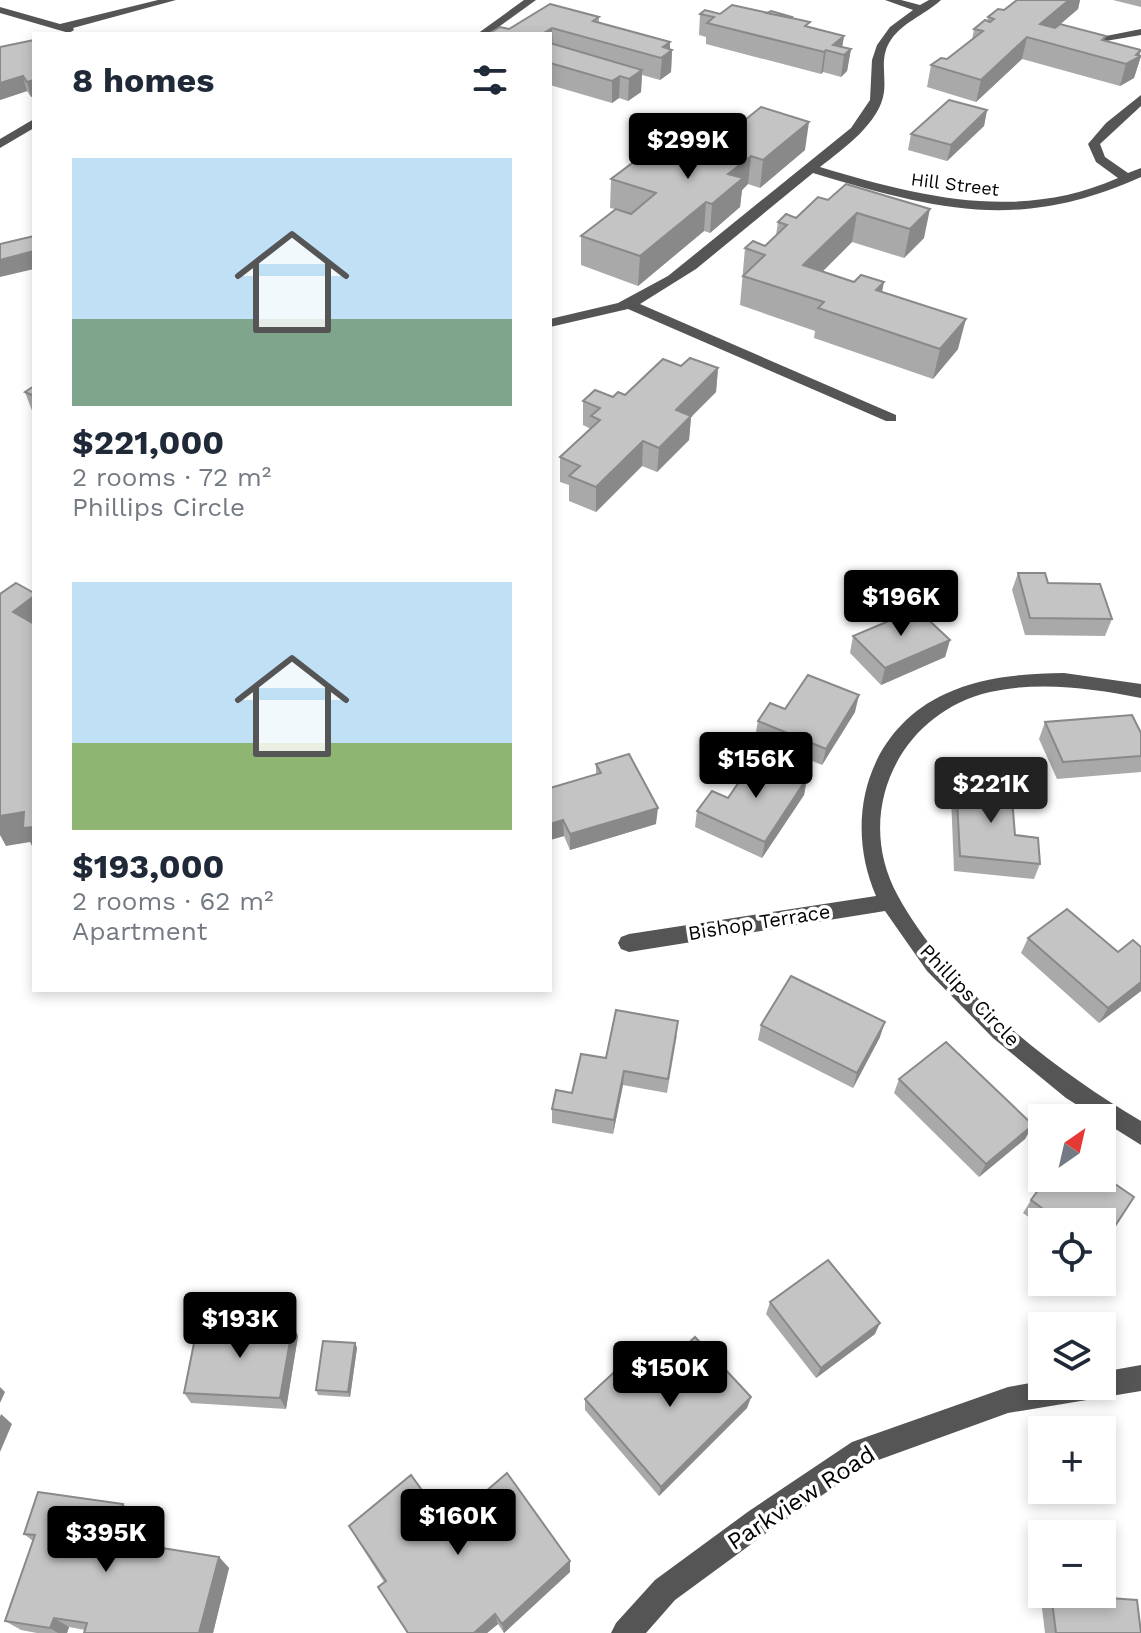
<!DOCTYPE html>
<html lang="en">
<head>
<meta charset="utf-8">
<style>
  :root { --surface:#fff; --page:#f6f6f7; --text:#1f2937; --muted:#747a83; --accent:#000 }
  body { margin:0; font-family:"Work Sans",sans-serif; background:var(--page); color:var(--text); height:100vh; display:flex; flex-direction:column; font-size:30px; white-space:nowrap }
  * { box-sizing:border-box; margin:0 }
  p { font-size:26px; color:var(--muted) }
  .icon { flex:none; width:44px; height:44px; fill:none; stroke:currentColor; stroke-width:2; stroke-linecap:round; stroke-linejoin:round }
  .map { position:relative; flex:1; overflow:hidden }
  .details { position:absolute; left:32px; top:32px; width:520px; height:960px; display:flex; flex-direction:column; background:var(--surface); border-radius:0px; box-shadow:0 4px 12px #0003 }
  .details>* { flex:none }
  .needle { width:52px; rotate:34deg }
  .buttons { position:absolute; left:1028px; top:1104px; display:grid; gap:16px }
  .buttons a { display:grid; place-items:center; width:88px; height:88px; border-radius:0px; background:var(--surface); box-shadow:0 4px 12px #0003; font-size:40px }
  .price { position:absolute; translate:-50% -68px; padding:0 18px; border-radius:8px; background:var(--accent); color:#fff; font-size:26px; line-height:52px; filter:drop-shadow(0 2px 4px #0008) }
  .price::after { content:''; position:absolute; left:50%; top:48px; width:24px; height:18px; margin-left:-12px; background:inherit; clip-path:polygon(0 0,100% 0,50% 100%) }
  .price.selected { background:#222; color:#fff }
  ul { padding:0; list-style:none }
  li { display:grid; align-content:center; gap:16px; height:424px; padding:0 40px }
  li span { display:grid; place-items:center; height:248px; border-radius:0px; color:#555 }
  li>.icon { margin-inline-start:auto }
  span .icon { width:144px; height:144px; fill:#fffc; stroke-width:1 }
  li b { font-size:34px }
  h2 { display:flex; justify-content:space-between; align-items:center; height:96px; padding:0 40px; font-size:34px }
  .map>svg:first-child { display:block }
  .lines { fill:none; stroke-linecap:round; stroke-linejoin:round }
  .minor { fill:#555; fill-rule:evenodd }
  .wall { fill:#a9a9a9 }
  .shaded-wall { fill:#898989 }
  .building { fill:#c4c4c4; stroke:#898989; stroke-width:2 }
  .labels { text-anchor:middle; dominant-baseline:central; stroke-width:7; stroke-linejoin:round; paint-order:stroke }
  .far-street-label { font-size:18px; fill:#000; stroke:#fff }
  .street-label { font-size:20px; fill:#000; stroke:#fff }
  .near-street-label { font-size:24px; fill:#000; stroke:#fff }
</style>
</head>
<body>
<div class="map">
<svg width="1141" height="1633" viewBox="0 0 1141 1633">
  <rect width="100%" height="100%" fill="#fff"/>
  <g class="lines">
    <g class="minor">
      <path d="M 158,0 L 176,0 L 73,28 L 74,30 L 69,33 L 0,13 L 0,7 L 60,24 Z"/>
      <path d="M 524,0 L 536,0 L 489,34 L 477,34 Z"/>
      <path d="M 885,0 L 901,0 L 920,5 L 929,0 L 941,0 C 925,15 900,23 889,43 C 880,59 886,75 884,92 C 880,123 843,149 820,167 C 920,197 1019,222 1118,178 L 1096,162 L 1088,144 L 1106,123 L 1141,95 L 1141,106 L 1100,144 L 1105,157 L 1128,173 L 1141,168 L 1141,177 C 1019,232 937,210 813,173 L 696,269 L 640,304 L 896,415 L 896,421 L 886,421 L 628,309 L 550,327 L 550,319 L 618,303 L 668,276 L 851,128 L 870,100 L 872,60 L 877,45 L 890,27 L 913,10 Z"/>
      <path d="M 1141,29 L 1141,35 L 1082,45 L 1076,42 Z"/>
      <path d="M 34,119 L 34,128 L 0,148 L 0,139 Z"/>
      <path d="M 1064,673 L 1141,684 L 1141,698 C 1091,688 1041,681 990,692 C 899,713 852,813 898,896 C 948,988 1053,1069 1141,1121 L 1141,1145 L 1066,1098 L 993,1038 L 927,971 L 885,911 L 629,952 L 621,949 L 618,943 L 621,937 L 629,934 L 876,896 C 843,820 867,730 945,694 C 983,676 1024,674 1064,673 Z"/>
      <path d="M 1141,1365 L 1141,1391 L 1008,1413 L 870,1463 L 769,1531 L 675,1600 L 646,1633 L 611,1633 L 616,1623 L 655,1580 L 749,1511 L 852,1442 L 1008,1387 L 1042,1381 L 1042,1386 L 1102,1386 L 1102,1372 Z"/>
    </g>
  </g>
  <g class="wall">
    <path d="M 1017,0 L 1080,0 L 1078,9 L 1060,24 L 1105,41 L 1141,56 L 1134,78 L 1120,86 L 1022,59 L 976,102 L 927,87 L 931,65 L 947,59 L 972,40 L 974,29 L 987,21 L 988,17 L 1004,10 Z"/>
    <path d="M 1113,0 L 1141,0 L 1141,7 Z"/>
    <path d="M 700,14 L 792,18 L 810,27 L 844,36 L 842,47 L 851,49 L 847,71 L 841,77 L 823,72 L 821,74 L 706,44 L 706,37 L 699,35 Z"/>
    <path d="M 599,17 L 599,23 L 672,50 L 671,72 L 660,80 L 642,75 L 641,92 L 628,101 L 619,98 L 612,103 L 550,85 L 550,34 L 509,29 Z"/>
    <path d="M 34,40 L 31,97 L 27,91 L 0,100 Z"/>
    <path d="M 987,110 L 984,126 L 947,161 L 908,150 L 911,134 Z"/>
    <path d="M 805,150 L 760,188 L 748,184 L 742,190 L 740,207 L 710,233 L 704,231 L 638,286 L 581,265 L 581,236 L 615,209 L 610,208 L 611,179 L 700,156 Z"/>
    <path d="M 846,184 L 924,238 L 904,258 L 852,242 L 822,272 L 882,292 L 958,349 L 933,379 L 814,338 L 815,331 L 740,305 L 745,248 L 765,246 L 776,235 L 778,222 L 796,218 L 828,200 Z"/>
    <path d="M 681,366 L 718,368 L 716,392 L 691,417 L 689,440 L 657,472 L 642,466 L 596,512 L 569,501 L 569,485 L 560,482 L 560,457 L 591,429 L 583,425 L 583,401 L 625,395 Z"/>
    <path d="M 34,386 L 34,416 L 25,392 Z"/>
    <path d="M 1018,573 L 1112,619 L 1105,636 L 1025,635 L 1012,590 Z"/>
    <path d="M 853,636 L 950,640 L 945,657 L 881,685 L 850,653 Z"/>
    <path d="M 785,709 L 855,712 L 822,765 L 755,737 L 758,721 Z"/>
    <path d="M 1045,722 L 1141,756 L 1141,772 L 1057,779 L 1039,739 Z"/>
    <path d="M 596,764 L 656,824 L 570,850 L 564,836 L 550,840 L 596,775 Z"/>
    <path d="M 807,778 L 804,795 L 762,858 L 695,827 L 697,811 L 728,798 Z"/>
    <path d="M 956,781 L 1015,835 L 1040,864 L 1034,879 L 954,871 L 951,797 Z"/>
    <path d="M 1028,938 L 1118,952 L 1141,991 L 1099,1023 L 1021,953 Z"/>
    <path d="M 761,1025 L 880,1037 L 853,1088 L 758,1040 Z"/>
    <path d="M 677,1035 L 667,1093 L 623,1085 L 613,1134 L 552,1123 L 552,1109 L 572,1093 L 606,1058 Z"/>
    <path d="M 899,1079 L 1033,1125 L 1025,1139 L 979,1177 L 894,1093 Z"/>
    <path d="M 1031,1200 L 1102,1222 L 1042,1222 L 1042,1227 L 1023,1213 Z"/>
    <path d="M 770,1302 L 875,1334 L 816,1378 L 766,1314 Z"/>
    <path d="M 298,1336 L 286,1409 L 191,1403 L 184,1393 L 203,1343 Z"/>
    <path d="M 355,1343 L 357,1348 L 350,1397 L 318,1395 L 316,1390 Z"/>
    <path d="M 642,1388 L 751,1397 L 747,1408 L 659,1496 L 585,1410 L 585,1399 Z"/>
    <path d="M 135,1517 L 128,1542 L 219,1557 L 229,1568 L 213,1633 L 84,1633 L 85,1630 L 69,1627 L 67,1633 L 37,1633 L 21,1630 L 5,1621 L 33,1541 L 24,1534 Z"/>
    <path d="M 447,1525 L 570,1572 L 504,1633 L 498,1624 L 487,1633 L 407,1633 L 378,1587 L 384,1582 L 356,1538 L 349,1526 Z"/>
    <path d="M 1050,1594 L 1064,1594 L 1141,1633 L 1045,1633 L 1041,1600 Z"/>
  </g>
  <g class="shaded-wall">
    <path d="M 1069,0 L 1080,0 L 1078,9 L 1041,41 L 1040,24 Z"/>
    <path d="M 552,28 L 553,49 L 550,51 L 550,34 L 542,34 Z"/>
    <path d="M 844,36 L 841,54 L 833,45 Z"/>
    <path d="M 1027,37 L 1022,59 L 976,102 L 981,80 Z"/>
    <path d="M 670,42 L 670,52 L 672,50 L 671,72 L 660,80 L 663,47 Z"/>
    <path d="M 851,49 L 847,71 L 841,77 L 844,55 Z"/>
    <path d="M 826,50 L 823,72 L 821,74 L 824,52 Z"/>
    <path d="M 1141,50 L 1139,57 L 1141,56 L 1134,78 L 1120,86 L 1126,64 Z"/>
    <path d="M 642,70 L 641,92 L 628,101 L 629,79 Z"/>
    <path d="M 23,76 L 27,91 L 0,100 L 0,83 Z"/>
    <path d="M 620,76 L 619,98 L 612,103 L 612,81 Z"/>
    <path d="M 34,80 L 34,96 L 31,97 L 27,82 Z"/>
    <path d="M 987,110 L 984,126 L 947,161 L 951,145 Z"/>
    <path d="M 809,122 L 805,150 L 760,188 L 763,160 Z"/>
    <path d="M 751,156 L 748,184 L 742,190 L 740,207 L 710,233 L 712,204 L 728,174 Z"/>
    <path d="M 706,202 L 704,231 L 638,286 L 640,256 Z"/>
    <path d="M 930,209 L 924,238 L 904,258 L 910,229 Z"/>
    <path d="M 857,213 L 852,242 L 799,295 L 803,265 Z"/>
    <path d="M 34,251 L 34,269 L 0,277 L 0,260 Z"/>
    <path d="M 884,282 L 878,312 L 876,290 Z"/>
    <path d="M 966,319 L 958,349 L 933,379 L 940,349 Z"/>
    <path d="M 718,368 L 716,392 L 691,417 L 689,440 L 657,472 L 659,448 L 676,410 Z"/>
    <path d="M 643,441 L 642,466 L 596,512 L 596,487 Z"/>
    <path d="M 34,596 L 34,636 L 13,612 Z"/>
    <path d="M 950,640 L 945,657 L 881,685 L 885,668 Z"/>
    <path d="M 859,695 L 855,712 L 822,765 L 826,749 Z"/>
    <path d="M 807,778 L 804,795 L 762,858 L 765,842 Z"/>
    <path d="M 658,808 L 656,824 L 570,850 L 570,834 Z"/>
    <path d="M 24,812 L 34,827 L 34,850 L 30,842 L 6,846 L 0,835 L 0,816 Z"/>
    <path d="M 563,820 L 564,836 L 550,840 L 550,824 Z"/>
    <path d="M 1141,982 L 1141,991 L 1099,1023 L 1108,1008 Z"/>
    <path d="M 885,1022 L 880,1037 L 853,1088 L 857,1073 Z"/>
    <path d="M 624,1071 L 623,1085 L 613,1134 L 614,1120 Z"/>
    <path d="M 1033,1125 L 1025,1139 L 979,1177 L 986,1164 Z"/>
    <path d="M 880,1323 L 875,1334 L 816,1378 L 821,1368 Z"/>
    <path d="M 293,1324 L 298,1336 L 286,1409 L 280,1398 Z"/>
    <path d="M 355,1343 L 357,1348 L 350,1397 L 348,1392 Z"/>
    <path d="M 0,1387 L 5,1392 L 0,1403 Z"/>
    <path d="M 751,1397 L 747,1408 L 659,1496 L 661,1487 Z"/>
    <path d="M 1,1414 L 12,1424 L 0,1452 L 0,1417 Z"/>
    <path d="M 123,1504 L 135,1517 L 125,1552 L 112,1540 Z"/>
    <path d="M 219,1557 L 229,1568 L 213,1633 L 199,1633 Z"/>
    <path d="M 570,1561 L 570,1572 L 504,1633 L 502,1624 Z"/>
    <path d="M 495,1614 L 498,1624 L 487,1633 L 474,1633 Z"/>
    <path d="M 54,1618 L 69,1627 L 67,1633 L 58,1633 L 50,1628 Z"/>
  </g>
  <g class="building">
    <path d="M 1017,0 L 1069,0 L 1040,24 L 1055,28 L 1060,24 L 1106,36 L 1102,40 L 1141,50 L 1136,55 L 1141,56 L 1126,64 L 1027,37 L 981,80 L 931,65 L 941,58 L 947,59 L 983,31 L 974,29 L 985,20 L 990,22 L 994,19 L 988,17 L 998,9 L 1004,10 Z"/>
    <path d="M 550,4 L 599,17 L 593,21 L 670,42 L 663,47 L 672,50 L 661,58 L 552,28 L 542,34 L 488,34 L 500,27 L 509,29 Z"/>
    <path d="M 732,5 L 810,22 L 805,26 L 844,36 L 833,45 L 851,49 L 844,55 L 826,50 L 824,52 L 707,23 L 714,17 L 700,14 L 705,10 L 720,14 Z"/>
    <path d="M 771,11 L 792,17 L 791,18 L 767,13 Z"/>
    <path d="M 34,40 L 34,80 L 27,82 L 23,76 L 0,83 L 0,47 Z"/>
    <path d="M 550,43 L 642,70 L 629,79 L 620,76 L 612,81 L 550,63 Z"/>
    <path d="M 949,100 L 987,110 L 951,145 L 911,134 Z"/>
    <path d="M 761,107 L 809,122 L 763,160 L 751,156 L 728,174 L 743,178 L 712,204 L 706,202 L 640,256 L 581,236 L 616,209 L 631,214 L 656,193 L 611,179 L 659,143 L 700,156 Z"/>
    <path d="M 846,184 L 930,209 L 910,229 L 857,213 L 803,265 L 854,282 L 861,275 L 884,282 L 876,290 L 966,319 L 940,349 L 818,308 L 824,302 L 743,276 L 765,255 L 745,248 L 753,241 L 765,246 L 787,225 L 778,222 L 786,214 L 796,218 L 818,197 L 828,200 Z"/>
    <path d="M 34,236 L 34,251 L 0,260 L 0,244 Z"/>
    <path d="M 690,358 L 718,368 L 676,410 L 691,416 L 659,448 L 643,441 L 596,487 L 569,476 L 580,466 L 560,457 L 600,420 L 591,416 L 600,408 L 583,401 L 595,390 L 613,397 L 618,392 L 625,395 L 663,359 L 681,366 Z"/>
    <path d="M 34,386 L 34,396 L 25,392 Z"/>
    <path d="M 1018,573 L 1045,573 L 1048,583 L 1100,584 L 1112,619 L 1030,618 Z"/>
    <path d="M 16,583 L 34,593 L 34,596 L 13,612 L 34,624 L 34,827 L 23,828 L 24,812 L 0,816 L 0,594 Z"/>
    <path d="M 917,609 L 950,640 L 885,668 L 853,636 Z"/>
    <path d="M 808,675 L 859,695 L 826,749 L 758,721 L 770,703 L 785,709 Z"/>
    <path d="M 1132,715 L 1141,733 L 1141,756 L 1063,762 L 1045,722 Z"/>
    <path d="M 629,754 L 658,808 L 570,834 L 563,820 L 550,824 L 550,788 L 601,773 L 596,764 Z"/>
    <path d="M 756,757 L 807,778 L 765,842 L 697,811 L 712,791 L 728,798 Z"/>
    <path d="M 956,781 L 1011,786 L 1015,835 L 1038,838 L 1040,864 L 960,856 Z"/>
    <path d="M 1067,909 L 1118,952 L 1133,940 L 1141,947 L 1141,982 L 1108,1008 L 1028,938 Z"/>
    <path d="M 791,976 L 885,1022 L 857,1073 L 761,1025 Z"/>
    <path d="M 616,1010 L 678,1021 L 668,1079 L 624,1071 L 614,1120 L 552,1109 L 556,1090 L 572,1093 L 581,1054 L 606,1058 Z"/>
    <path d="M 946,1042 L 1033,1125 L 986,1164 L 899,1079 Z"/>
    <path d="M 1102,1175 L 1134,1197 L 1102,1246 L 1102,1222 L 1061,1222 L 1031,1200 L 1047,1178 L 1102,1178 Z"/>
    <path d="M 828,1260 L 880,1323 L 821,1368 L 770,1302 Z"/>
    <path d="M 209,1320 L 293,1324 L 280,1398 L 184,1393 L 194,1343 L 203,1343 Z"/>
    <path d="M 695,1337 L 751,1397 L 661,1487 L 585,1399 L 622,1365 L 642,1388 Z"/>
    <path d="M 323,1341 L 355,1343 L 348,1392 L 316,1390 Z"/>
    <path d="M 507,1473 L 570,1561 L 502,1624 L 495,1614 L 474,1633 L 408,1633 L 378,1587 L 386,1581 L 349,1526 L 411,1475 L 447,1525 Z"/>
    <path d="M 38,1492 L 123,1504 L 112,1540 L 219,1557 L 199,1633 L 84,1633 L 87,1623 L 54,1618 L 50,1628 L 5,1621 L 35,1535 L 24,1534 Z"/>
    <path d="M 1051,1594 L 1137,1600 L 1141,1633 L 1056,1633 Z"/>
  </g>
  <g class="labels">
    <g class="far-street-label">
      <text transform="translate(955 184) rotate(7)">Hill Street</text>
    </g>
    <g class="street-label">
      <text transform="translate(759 922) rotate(-9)">Bishop Terrace</text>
      <text transform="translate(970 995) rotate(46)">Phillips Circle</text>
    </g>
    <g class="near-street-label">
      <text transform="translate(801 1498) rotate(-33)">Parkview Road</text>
    </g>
  </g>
</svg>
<div class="buttons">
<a><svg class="needle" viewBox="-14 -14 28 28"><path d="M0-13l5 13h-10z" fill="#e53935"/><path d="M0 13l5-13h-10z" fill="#747a83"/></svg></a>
<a><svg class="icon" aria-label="locate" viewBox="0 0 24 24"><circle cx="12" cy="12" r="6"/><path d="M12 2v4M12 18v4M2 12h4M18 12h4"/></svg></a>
<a><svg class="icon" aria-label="layers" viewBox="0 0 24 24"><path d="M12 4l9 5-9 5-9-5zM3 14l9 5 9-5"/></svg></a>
<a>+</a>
<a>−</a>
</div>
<b class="price" style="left:688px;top:181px">$299K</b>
<b class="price" style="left:901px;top:638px">$196K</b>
<b class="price" style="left:756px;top:800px">$156K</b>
<b class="price selected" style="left:991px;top:825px">$221K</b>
<b class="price" style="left:240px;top:1360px">$193K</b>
<b class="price" style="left:670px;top:1409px">$150K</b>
<b class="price" style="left:458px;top:1557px">$160K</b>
<b class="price" style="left:106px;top:1574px">$395K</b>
<section class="details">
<h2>8 homes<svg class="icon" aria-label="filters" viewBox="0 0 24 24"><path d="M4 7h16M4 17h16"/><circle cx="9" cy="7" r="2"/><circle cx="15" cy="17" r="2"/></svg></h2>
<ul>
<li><span style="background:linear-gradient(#bfe0f5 65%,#7fa58c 0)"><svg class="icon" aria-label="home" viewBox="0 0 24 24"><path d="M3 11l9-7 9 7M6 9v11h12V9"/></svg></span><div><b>$221,000</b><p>2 rooms · 72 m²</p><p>Phillips Circle</p></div></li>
<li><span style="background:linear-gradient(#bfe0f5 65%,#8fb573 0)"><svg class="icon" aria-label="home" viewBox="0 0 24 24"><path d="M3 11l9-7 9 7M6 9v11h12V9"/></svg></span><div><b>$193,000</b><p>2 rooms · 62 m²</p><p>Apartment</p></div></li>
</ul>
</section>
</div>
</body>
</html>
